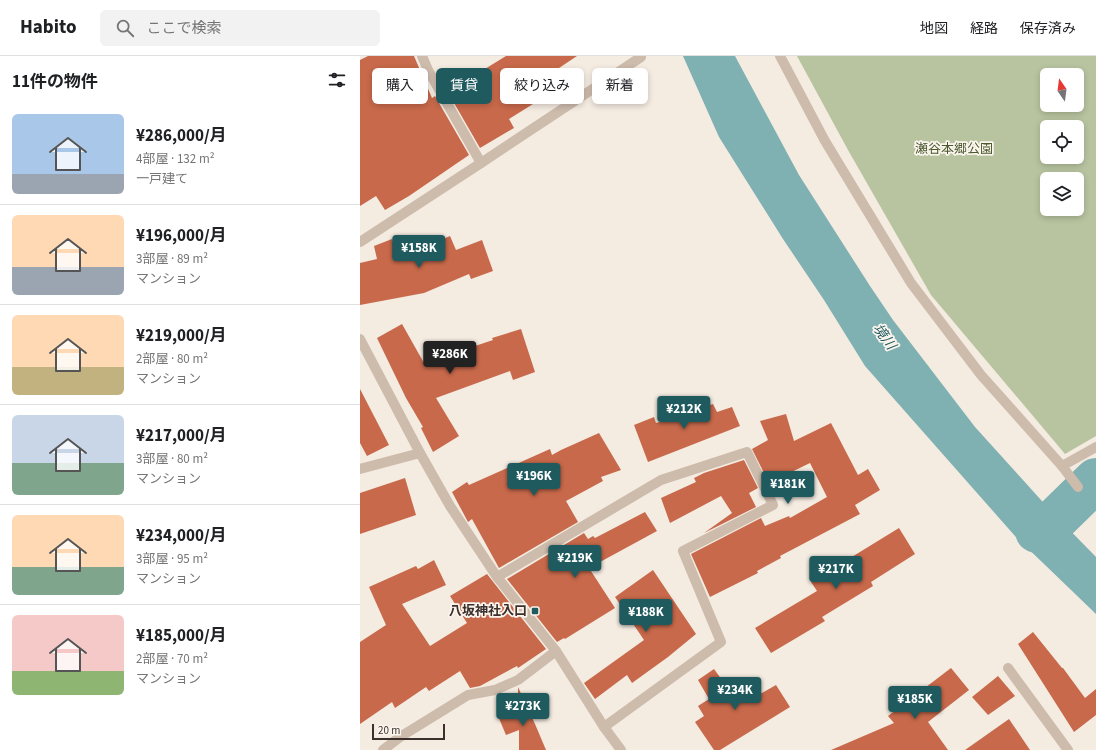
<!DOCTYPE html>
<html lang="ja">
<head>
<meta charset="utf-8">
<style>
  :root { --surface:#fff; --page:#f2f2f2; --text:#202124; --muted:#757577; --line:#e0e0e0; --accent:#1f5a5e }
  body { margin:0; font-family:"Source Sans 3","Noto Sans JP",sans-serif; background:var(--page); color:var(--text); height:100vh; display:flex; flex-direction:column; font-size:15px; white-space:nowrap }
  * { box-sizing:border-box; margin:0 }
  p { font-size:13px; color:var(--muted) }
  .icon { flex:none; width:22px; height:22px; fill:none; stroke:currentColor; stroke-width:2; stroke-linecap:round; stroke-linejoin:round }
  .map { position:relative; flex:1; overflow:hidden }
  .details { display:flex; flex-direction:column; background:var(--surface); width:360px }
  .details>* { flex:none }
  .top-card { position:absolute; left:12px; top:12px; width:380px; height:36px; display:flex; gap:8px }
  .needle { width:26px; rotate:346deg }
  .buttons { position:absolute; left:680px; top:12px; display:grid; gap:8px }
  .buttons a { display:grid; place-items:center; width:44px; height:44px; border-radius:6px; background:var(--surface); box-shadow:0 2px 6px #0003; font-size:20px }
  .scale { position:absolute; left:12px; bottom:10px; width:73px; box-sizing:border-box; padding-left:4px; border:2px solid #3b302b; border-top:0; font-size:11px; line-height:14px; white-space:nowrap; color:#3b302b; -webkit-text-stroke:3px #fbf5ee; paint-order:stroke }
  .price { position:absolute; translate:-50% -34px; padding:0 9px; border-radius:4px; background:var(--accent); color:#fff; font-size:13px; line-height:26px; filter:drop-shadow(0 1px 2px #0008) }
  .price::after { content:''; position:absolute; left:50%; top:24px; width:12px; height:9px; margin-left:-6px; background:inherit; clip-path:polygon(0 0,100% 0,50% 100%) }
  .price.on { background:#222; color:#fff }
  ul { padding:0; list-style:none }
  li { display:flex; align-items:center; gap:12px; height:100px; padding:0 12px }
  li+li { border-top:1px solid var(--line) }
  li span { display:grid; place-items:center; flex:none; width:112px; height:80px; border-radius:6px; color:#555 }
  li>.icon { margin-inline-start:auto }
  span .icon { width:48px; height:48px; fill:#fffc; stroke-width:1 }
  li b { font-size:17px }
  h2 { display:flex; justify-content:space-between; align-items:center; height:48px; padding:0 12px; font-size:17px }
  .chip { padding:0 14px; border-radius:6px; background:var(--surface); box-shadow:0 2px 6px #0003; font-size:14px; line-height:36px }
  .chip.on { background:var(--accent); color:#fff }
  header { display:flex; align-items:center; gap:24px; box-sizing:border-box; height:56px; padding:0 20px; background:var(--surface); border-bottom:1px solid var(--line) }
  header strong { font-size:19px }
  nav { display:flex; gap:22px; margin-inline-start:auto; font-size:14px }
  .search { width:280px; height:36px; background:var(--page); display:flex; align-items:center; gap:10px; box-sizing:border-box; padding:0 14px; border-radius:6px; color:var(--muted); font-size:15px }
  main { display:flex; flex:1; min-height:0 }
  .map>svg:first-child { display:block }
  .green { fill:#b8c4a0; fill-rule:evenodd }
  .water { fill:#7fb0b2 }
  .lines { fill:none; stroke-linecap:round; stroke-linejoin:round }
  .river { stroke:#7fb0b2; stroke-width:44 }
  .building { fill:#c8694b }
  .lane { stroke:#cdbbac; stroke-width:10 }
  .street { stroke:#cdbbac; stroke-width:10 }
  .poi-dot { fill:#1f5a5e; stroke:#fbf5ee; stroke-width:1.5 }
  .labels { text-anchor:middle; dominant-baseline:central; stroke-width:3.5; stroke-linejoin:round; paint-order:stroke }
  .park-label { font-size:13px; fill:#4a5a2e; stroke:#fbf5ee }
  .poi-label { font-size:13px; font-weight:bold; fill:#3b302b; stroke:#fbf5ee; text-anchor:end }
  .water-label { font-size:14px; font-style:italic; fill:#1f5a5e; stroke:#fbf5ee }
</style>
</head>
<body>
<header>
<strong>Habito</strong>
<div class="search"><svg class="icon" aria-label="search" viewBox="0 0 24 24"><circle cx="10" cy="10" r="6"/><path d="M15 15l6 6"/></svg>ここで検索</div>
<nav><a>地図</a><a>経路</a><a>保存済み</a></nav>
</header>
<main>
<section class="details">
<h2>11件の物件<svg class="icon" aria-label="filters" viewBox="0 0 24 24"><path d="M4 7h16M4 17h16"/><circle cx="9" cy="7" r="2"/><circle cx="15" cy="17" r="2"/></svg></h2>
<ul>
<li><span style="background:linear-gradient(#a9c7e8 75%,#9aa5b1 0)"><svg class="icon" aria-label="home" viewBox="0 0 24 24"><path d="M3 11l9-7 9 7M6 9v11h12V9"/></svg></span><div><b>¥286,000/月</b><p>4部屋 · 132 m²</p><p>一戸建て</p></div></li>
<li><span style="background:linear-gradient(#ffd9b3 65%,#9aa5b1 0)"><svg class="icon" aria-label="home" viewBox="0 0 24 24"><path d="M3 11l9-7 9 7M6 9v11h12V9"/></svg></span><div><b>¥196,000/月</b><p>3部屋 · 89 m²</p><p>マンション</p></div></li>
<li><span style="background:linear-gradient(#ffd9b3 65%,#c2b280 0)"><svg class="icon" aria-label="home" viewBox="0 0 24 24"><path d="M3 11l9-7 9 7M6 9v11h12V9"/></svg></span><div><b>¥219,000/月</b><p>2部屋 · 80 m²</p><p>マンション</p></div></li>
<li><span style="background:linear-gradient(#c9d6e8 60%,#7fa58c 0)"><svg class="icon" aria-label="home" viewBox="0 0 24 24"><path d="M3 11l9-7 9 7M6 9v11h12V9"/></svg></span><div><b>¥217,000/月</b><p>3部屋 · 80 m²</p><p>マンション</p></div></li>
<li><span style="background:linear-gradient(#ffd9b3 65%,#7fa58c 0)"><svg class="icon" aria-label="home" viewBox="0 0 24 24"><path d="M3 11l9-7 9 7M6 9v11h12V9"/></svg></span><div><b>¥234,000/月</b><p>3部屋 · 95 m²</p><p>マンション</p></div></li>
<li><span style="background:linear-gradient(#f6c9c9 70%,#8fb573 0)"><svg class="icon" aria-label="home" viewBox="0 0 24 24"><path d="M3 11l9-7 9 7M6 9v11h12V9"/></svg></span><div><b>¥185,000/月</b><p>2部屋 · 70 m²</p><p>マンション</p></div></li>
</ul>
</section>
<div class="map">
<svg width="736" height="694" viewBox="0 0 736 694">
  <rect width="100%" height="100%" fill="#f4ebe1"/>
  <path class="green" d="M 437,0 L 736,0 L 736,380 L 705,398 L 571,239 L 488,94 ZM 687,19 L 717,19 L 717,49 L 687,49 ZM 687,71 L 717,71 L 717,101 L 687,101 ZM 687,123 L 717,123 L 717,153 L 687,153 Z"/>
  <path class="water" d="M 323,0 L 375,0 L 439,119 L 510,230 L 533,264 L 615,371 L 690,454 L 736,501 L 736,558 L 655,480 L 505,310 L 464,244 L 423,183 L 359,81 Z"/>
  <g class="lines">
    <path class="river" d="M 677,475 L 694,465 L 736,424"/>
  </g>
  <g class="building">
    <path d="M 8,0 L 54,0 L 72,42 L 75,40 L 109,99 L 49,140 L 25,154 L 16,140 L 0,150 L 0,4 Z"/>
    <path d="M 146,0 L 217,0 L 181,24 L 189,38 L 149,63 L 154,72 L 120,92 L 86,33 L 119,14 L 120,16 Z"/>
    <path d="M 90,180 L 96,194 L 122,184 L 133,215 L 111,223 L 109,218 L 64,237 L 0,249 L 0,207 L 17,203 L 14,190 L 32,183 L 36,195 L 66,182 L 69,189 Z"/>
    <path d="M 42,268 L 64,307 L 133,284 L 132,282 L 161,273 L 175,316 L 153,324 L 150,315 L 76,342 L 99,380 L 73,396 L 61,372 L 63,371 L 46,342 L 17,282 Z"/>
    <path d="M 0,333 L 29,389 L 7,400 L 0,387 Z"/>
    <path d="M 353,348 L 357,356 L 372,351 L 380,370 L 288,406 L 274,369 L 294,361 L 296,367 Z"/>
    <path d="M 426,358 L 434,385 L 471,367 L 498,419 L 508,413 L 520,434 L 495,449 L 500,458 L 420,500 L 421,502 L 397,515 L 398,517 L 350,541 L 331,498 L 401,462 L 405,470 L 429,460 L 430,462 L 467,441 L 450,407 L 409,427 L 392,393 L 408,384 L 400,365 Z"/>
    <path d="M 239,377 L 261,414 L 241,421 L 243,425 L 206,445 L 218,466 L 139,512 L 112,463 L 108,466 L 92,436 L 107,426 L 109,429 L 190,393 L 192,399 L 201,394 Z"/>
    <path d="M 384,404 L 398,432 L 389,437 L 396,451 L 344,477 L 372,457 L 361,440 L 310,467 L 301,442 L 336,426 L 334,422 L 344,417 Z"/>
    <path d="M 45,422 L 56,459 L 0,478 L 0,437 Z"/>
    <path d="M 285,456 L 297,475 L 229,512 L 255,552 L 205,583 L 204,582 L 197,586 L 147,523 L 224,477 L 228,483 L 233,480 L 235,482 Z"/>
    <path d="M 539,472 L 555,498 L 511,526 L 513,530 L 462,561 L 465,565 L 411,597 L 395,572 L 457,535 L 451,526 Z"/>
    <path d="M 74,504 L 86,529 L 42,548 L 70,590 L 107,567 L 90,540 L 127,518 L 186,593 L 158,612 L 157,610 L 120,630 L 110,632 L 100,615 L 69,635 L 66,631 L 35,652 L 32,646 L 0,668 L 0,586 L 26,569 L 9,531 L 56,510 L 58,513 Z"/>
    <path d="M 293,514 L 336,578 L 308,601 L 272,627 L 267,619 L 235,643 L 224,627 L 284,584 L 255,541 Z"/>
    <path d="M 673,576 L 702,612 L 703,612 L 725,642 L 736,633 L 736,659 L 714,676 L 658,588 Z"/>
    <path d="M 591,612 L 609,634 L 568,666 L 588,694 L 471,694 L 534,667 L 528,660 Z"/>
    <path d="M 354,613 L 375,642 L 387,635 L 393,642 L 416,629 L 430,651 L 360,694 L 354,694 L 335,666 L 344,660 L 338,650 L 349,643 L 338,624 Z"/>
    <path d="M 638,620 L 655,640 L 628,659 L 612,641 Z"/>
    <path d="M 158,631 L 175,668 L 186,694 L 159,694 L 159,674 L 146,679 L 138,660 L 158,652 Z"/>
    <path d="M 649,663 L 670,694 L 605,694 Z"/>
  </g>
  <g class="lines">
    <g class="lane">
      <path d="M 0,413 L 60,397"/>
      <path d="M 137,521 L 301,424 L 387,396 L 413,449 L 323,495 L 361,586 L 244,671"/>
      <path d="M 648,612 L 708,694"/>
      <path d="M 23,694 L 40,681 L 108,639 L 135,634 L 158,624 L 196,595"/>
    </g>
    <g class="street">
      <path d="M 62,0 L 68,14 L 121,107"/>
      <path d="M 420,0 L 465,85 L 551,227 L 621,319 L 702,410 L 718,431"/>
      <path d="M 0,186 L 121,107 L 281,1 L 280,0"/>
      <path d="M 0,283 L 60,397 L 90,450 L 137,521 L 196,595 L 244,671 L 261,694"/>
      <path d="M 702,410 L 736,391"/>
    </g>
  </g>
  <rect class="poi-dot" x="171" y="551" width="8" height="8" rx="2"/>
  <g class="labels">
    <g class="park-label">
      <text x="594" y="93">瀬谷本郷公園</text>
    </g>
    <g class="poi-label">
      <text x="167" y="555">八坂神社入口</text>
    </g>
    <g class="water-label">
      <text transform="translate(524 281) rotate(54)">境川</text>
    </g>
  </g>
</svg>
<div class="buttons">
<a><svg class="needle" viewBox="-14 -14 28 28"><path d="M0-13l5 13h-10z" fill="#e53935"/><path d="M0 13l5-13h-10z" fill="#757577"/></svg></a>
<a><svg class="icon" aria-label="locate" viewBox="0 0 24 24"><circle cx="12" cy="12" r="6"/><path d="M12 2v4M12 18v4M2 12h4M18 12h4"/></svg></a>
<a><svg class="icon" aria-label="layers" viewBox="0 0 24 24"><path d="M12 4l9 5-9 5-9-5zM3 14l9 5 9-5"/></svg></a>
</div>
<div class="scale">20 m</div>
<b class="price" style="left:59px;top:213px">¥158K</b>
<b class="price on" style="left:90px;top:319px">¥286K</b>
<b class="price" style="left:324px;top:374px">¥212K</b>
<b class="price" style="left:174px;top:441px">¥196K</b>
<b class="price" style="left:428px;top:449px">¥181K</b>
<b class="price" style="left:215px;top:523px">¥219K</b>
<b class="price" style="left:476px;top:534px">¥217K</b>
<b class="price" style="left:286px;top:577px">¥188K</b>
<b class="price" style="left:375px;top:655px">¥234K</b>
<b class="price" style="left:555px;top:664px">¥185K</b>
<b class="price" style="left:163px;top:671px">¥273K</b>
<div class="top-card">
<a class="chip">購入</a>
<a class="chip on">賃貸</a>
<a class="chip">絞り込み</a>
<a class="chip">新着</a>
</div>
</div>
</main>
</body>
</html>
